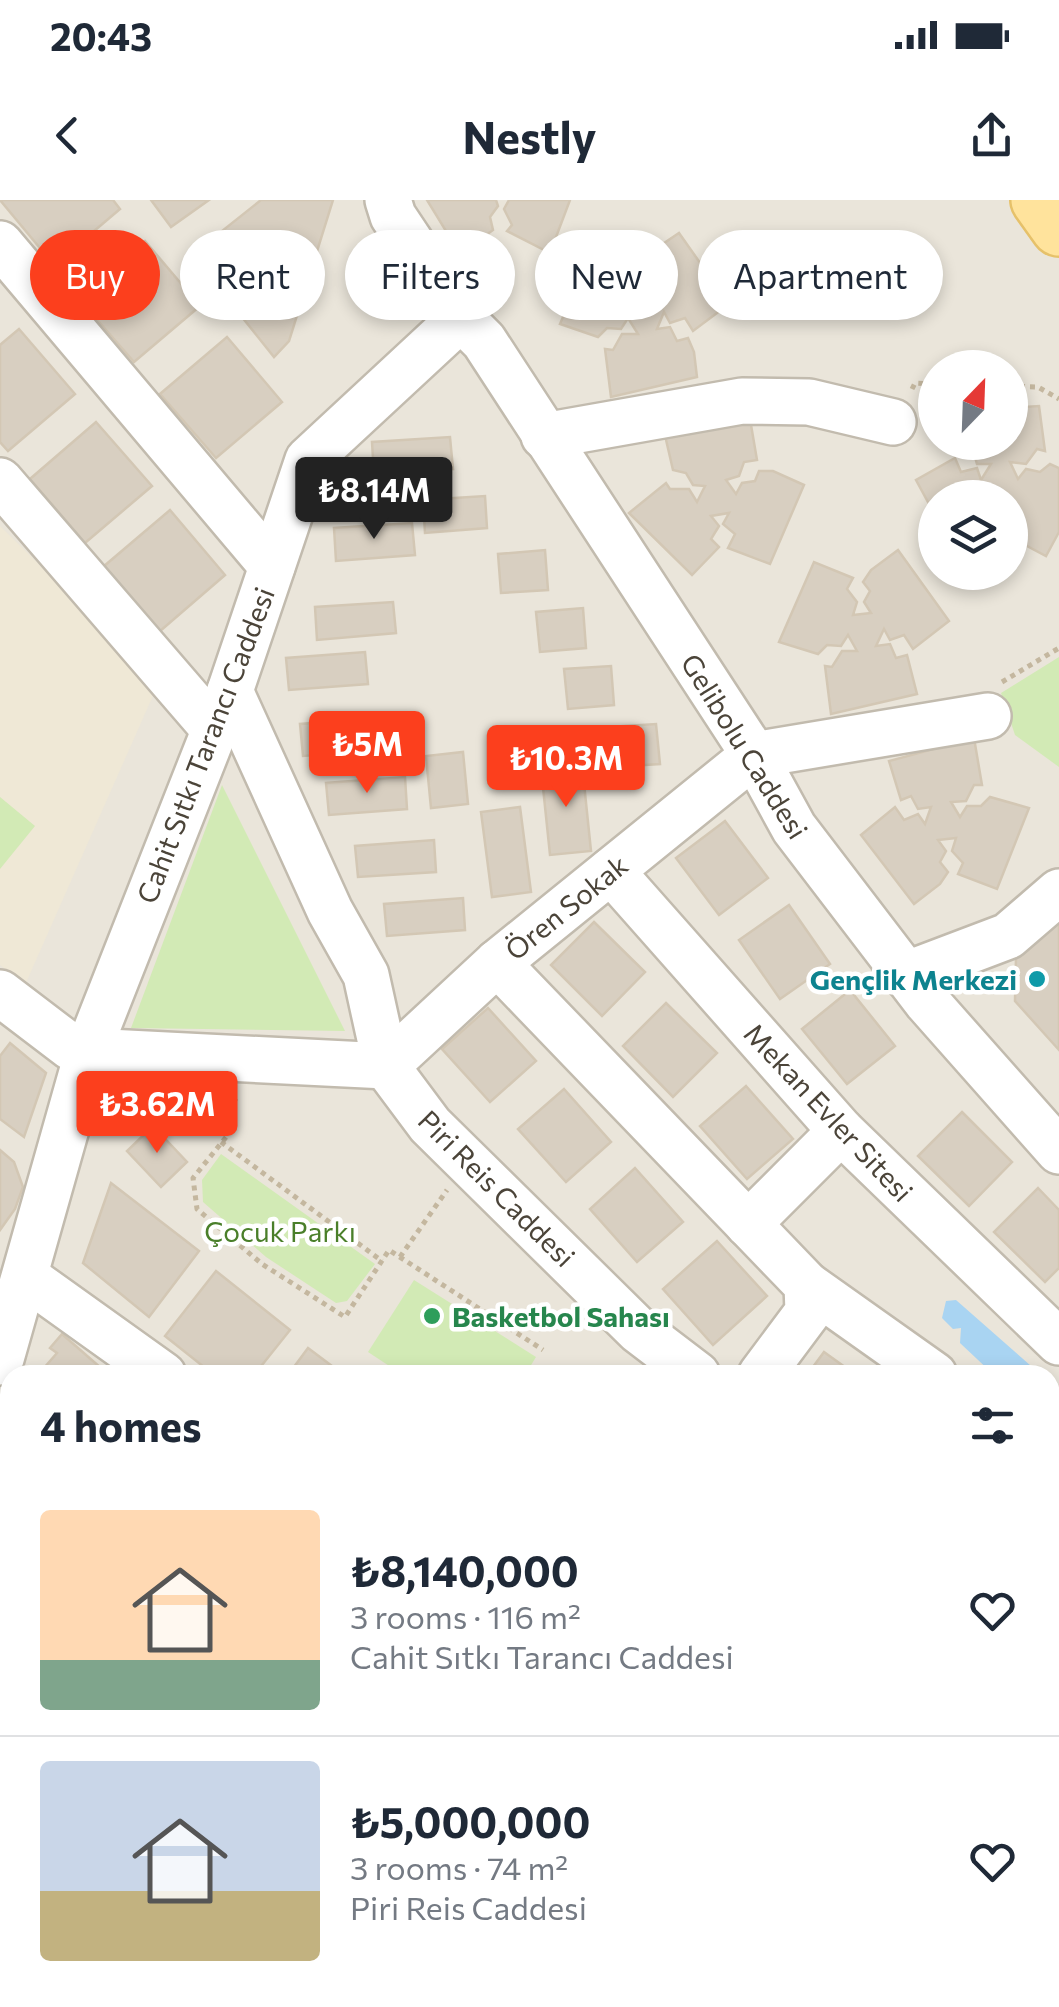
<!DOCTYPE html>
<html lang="en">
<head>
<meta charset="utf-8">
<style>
  :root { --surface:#fff; --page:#f2f2f3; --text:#1f2937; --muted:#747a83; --line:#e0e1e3; --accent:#fc3f1d }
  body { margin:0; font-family:Commissioner,sans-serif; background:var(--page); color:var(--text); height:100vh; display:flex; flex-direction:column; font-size:38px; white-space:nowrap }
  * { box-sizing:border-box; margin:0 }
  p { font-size:32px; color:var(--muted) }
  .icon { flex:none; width:55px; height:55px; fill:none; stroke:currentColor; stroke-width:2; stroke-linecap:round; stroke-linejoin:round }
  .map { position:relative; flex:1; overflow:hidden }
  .side { position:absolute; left:0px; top:1165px; width:1060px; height:642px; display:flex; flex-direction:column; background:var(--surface); border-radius:30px 30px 0 0; box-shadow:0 5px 15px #0003 }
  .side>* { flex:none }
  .banner { position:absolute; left:30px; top:30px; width:1000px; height:90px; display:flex; gap:20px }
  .needle { width:65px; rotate:23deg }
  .controls { position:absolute; left:918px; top:150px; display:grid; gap:20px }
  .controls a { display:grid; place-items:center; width:110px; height:110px; border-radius:50%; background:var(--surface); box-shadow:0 5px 15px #0003; font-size:50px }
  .price { position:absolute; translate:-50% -85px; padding:0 22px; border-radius:10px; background:var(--accent); color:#fff; font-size:32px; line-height:65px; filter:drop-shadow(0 2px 5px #0008) }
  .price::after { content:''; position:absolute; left:50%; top:60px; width:30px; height:22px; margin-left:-15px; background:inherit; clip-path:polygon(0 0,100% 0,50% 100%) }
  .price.on { background:#222; color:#fff }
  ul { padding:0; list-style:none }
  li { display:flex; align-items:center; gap:30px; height:250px; padding:0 40px }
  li+li { border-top:2px solid var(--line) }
  li span { display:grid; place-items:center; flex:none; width:280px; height:200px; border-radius:10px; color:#555 }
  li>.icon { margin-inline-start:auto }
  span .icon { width:120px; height:120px; fill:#fffc; stroke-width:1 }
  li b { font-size:42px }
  h2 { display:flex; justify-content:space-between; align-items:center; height:120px; padding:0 40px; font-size:42px }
  .chip { padding:0 35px; border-radius:45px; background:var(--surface); box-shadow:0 5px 15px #0003; font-size:35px; line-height:90px }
  .chip.on { background:var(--accent); color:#fff }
  .status { display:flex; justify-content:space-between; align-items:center; height:70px; padding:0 50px; background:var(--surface); direction:ltr }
  .status svg { height:28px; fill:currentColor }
  header { display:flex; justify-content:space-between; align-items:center; height:130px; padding:0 40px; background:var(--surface); font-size:45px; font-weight:700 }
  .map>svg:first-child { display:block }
  .residential { fill:#eae5da; fill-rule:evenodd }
  .education { fill:#efe8d6 }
  .green { fill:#d2eab5 }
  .parking { fill:#e5e3e0 }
  .water { fill:#a9d4f2 }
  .building { fill:#d8cfc1; stroke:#d3c7b4; stroke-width:2.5 }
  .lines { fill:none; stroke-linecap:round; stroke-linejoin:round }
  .minor-casing { stroke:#c2bbae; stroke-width:50 }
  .major-casing { stroke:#e6c16a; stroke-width:60 }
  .path { stroke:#c4b79f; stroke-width:5; stroke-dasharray:5 5; stroke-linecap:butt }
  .minor { stroke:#fff; stroke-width:45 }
  .major { stroke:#ffe39c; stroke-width:55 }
  .culture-dot { fill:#0f9aa8; stroke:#fff; stroke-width:4 }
  .leisure-dot { fill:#2e9e5b; stroke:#fff; stroke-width:4 }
  .labels { text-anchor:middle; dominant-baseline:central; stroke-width:9; stroke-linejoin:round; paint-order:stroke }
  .street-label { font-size:28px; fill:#4b4439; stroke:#fff }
  .culture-label { font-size:28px; font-weight:bold; fill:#0d838f; stroke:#fff; text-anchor:end }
  .park-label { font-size:28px; fill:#4a7f2a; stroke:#fff }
  .leisure-label { font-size:28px; font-weight:bold; fill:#27864d; stroke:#fff; text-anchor:start }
</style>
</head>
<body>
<div class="status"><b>20:43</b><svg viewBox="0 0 49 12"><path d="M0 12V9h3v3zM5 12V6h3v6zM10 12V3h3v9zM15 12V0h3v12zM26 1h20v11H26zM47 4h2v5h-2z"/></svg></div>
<header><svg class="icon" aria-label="back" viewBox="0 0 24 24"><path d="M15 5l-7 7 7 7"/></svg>Nestly<svg class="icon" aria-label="share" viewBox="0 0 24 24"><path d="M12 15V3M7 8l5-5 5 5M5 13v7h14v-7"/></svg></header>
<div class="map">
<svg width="1059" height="1807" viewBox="0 0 1059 1807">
  <rect width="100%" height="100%" fill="#f6f3ec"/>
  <path class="residential" d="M 0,0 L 1059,0 L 1059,1807 L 0,1807 ZM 935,168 L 1010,168 L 1010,242 L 935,242 ZM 935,298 L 1010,298 L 1010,372 L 935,372 ZM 10,1175 L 1050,1175 L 1050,1798 L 10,1798 Z"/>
  <path class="education" d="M 0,326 L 159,482 L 25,785 L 0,765 Z"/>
  <g class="green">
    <path d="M 1059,457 L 1059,567 L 1015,535 L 1001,493 Z"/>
    <path d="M 222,585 L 345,831 L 131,828 Z"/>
    <path d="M 0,597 L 35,626 L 0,669 Z"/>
    <path d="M 221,954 L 375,1064 L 347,1101 L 336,1103 L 266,1057 L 203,1002 L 202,980 Z"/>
    <path d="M 414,1080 L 536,1157 L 525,1175 L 403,1175 L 368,1152 Z"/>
  </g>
  <g class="parking">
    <path d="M 1050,1737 L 1059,1744 L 1059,1807 L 957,1807 L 944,1798 L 1050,1798 Z"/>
    <path d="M 118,1798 L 226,1798 L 239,1807 L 130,1807 Z"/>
  </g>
  <path class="water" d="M 956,1100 L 1031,1166 L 1023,1175 L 994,1175 L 960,1143 L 961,1128 L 953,1129 L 942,1118 L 946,1101 Z"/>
  <g class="building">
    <path d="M 0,0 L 113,0 L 120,9 L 54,65 Z"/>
    <path d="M 151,0 L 209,0 L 171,27 Z"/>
    <path d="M 261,0 L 333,0 L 289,141 L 274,157 L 192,55 Z"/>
    <path d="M 427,0 L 496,0 L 498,6 L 490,17 L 493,30 L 460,54 Z"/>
    <path d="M 509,0 L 570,0 L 550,53 L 507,31 L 512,25 L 504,9 Z"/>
    <path d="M 679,33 L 729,104 L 693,131 L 685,118 L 670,123 L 664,112 L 657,129 L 670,127 L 677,141 L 688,138 L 694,152 L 697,177 L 611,197 L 605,149 L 613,150 L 622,134 L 638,134 L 628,118 L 621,129 L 607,128 L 598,137 L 560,124 L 594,45 L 633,61 L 628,72 L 638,85 L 634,97 L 651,96 L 645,85 L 650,74 L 643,64 L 651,52 Z"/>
    <path d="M 145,41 L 200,106 L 134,162 L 78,98 Z"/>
    <path d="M 19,129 L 75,194 L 8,251 L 0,242 L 0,145 Z"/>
    <path d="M 227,137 L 282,202 L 216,258 L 160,194 Z"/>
    <path d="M 1039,206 L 1045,251 L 1037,249 L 1026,264 L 1010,262 L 1018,279 L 1026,269 L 1040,272 L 1050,264 L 1059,268 L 1059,332 L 1046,356 L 1010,337 L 1010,298 L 935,298 L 935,315 L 916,280 L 955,258 L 961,272 L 977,268 L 981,280 L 991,264 L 977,264 L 973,250 L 961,251 L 958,242 L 1010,242 L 1010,208 Z"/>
    <path d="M 750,219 L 757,260 L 744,262 L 739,276 L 726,280 L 736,294 L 742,283 L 755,281 L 759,271 L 773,271 L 804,285 L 770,364 L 728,348 L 735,334 L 723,324 L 729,313 L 711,316 L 719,326 L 711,339 L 719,347 L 692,375 L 629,313 L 666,283 L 670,289 L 689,289 L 697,302 L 705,286 L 693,285 L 686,273 L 673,270 L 664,231 Z"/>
    <path d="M 96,222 L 152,286 L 85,343 L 30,279 Z"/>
    <path d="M 450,237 L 453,269 L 374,275 L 372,242 Z"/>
    <path d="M 485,296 L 487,328 L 425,333 L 423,300 Z"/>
    <path d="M 170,310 L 225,375 L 159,432 L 103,367 Z"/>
    <path d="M 412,323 L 415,355 L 336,361 L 334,328 Z"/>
    <path d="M 545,350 L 548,390 L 501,393 L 498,354 Z"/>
    <path d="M 898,350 L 949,421 L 913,449 L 904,435 L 890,440 L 884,429 L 876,446 L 890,444 L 896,458 L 907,455 L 917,494 L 831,514 L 825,466 L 832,467 L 842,451 L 857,451 L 848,435 L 841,446 L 827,445 L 818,454 L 779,442 L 814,362 L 853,378 L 847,389 L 857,402 L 853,415 L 871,413 L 864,402 L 870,391 L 863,382 L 871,370 Z"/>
    <path d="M 393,402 L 396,433 L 317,440 L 315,407 Z"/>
    <path d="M 583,408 L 586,448 L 540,452 L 536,412 Z"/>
    <path d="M 365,452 L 368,484 L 289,490 L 286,458 Z"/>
    <path d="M 611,466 L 614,505 L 568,509 L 564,469 Z"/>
    <path d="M 379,518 L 381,550 L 303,556 L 300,524 Z"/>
    <path d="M 656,524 L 660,564 L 613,567 L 610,527 Z"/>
    <path d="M 974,538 L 982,585 L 974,585 L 966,601 L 951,602 L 960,617 L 967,606 L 981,606 L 990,597 L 1029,608 L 997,689 L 958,674 L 963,663 L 952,651 L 956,638 L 938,640 L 946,651 L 940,662 L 948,672 L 940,684 L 914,704 L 861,635 L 895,607 L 904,620 L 918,614 L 925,624 L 931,607 L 918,609 L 911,596 L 901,600 L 889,561 Z"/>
    <path d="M 463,552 L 468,604 L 431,608 L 426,556 Z"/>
    <path d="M 582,564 L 591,651 L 550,655 L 541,568 Z"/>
    <path d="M 405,577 L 407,609 L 329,615 L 326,583 Z"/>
    <path d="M 520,607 L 531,692 L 492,697 L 481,612 Z"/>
    <path d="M 725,621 L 768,678 L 719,715 L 676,658 Z"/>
    <path d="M 434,640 L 436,672 L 358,677 L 355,646 Z"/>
    <path d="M 463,698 L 465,730 L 387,736 L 384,704 Z"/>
    <path d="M 789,705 L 830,764 L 780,799 L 739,740 Z"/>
    <path d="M 1059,713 L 1059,850 L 1015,801 L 1016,758 Z"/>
    <path d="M 594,722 L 645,772 L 602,816 L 551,765 Z"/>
    <path d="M 850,790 L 895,846 L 847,884 L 802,829 Z"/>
    <path d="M 666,803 L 717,853 L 673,897 L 623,846 Z"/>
    <path d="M 488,808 L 536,861 L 490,902 L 442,849 Z"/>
    <path d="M 10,843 L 46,873 L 24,937 L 0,919 L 0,856 Z"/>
    <path d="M 746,886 L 793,939 L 747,979 L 700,926 Z"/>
    <path d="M 564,889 L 611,942 L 566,982 L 518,929 Z"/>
    <path d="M 962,912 L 1012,962 L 969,1006 L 918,956 Z"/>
    <path d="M 153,926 L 187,962 L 161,987 L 127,951 Z"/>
    <path d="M 0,950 L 14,962 L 23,987 L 15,1009 L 0,1030 Z"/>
    <path d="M 635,968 L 683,1022 L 637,1062 L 590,1009 Z"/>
    <path d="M 111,983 L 199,1051 L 149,1117 L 83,1063 Z"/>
    <path d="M 1038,988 L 1059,1010 L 1059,1068 L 1045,1082 L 994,1032 Z"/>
    <path d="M 717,1041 L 767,1096 L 713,1145 L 663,1089 Z"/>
    <path d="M 216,1071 L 290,1130 L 254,1175 L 214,1175 L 165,1136 Z"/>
    <path d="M 62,1134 L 109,1175 L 50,1175 L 43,1169 L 57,1153 L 50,1148 Z"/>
    <path d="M 308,1148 L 344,1175 L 288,1175 Z"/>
    <path d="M 824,1152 L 856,1175 L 807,1175 Z"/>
  </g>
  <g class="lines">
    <g class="minor-casing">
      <g id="minor">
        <path d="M 0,44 L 272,366"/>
        <path d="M 461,118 L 484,141 L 754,555 L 794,628 L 927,802 L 1059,951"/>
        <path d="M 544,236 L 742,201 L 809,202 L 893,222"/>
        <path d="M 0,281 L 215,530"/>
        <path d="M 230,491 L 330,711 L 366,775 L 386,866 L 430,925 L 638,1130 L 697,1175"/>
        <path d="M 611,671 L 841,931 L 1059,1142"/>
        <path d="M 497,763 L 807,1085 L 808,1112 L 761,1175"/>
        <path d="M 905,775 L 1008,736 L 1059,692"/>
        <path d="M 0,793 L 71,847 L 88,851 L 386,866 L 497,763 L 754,555 L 988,516"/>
        <path d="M 748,1024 L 841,931"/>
        <path d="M 26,1077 L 163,1175"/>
        <path d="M 807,1085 L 934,1175"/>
        <path d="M 0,1162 L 88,851 L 230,491 L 308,260 L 461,118 L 393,16 L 388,0"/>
        <path d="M 1050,1257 L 1059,1263"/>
        <path d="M 1050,1440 L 1059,1447"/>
        <path d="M 0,1590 L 10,1597"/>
        <path d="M 1050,1777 L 1059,1785"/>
        <path d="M 0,1783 L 10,1773"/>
        <path d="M 290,1798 L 303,1807"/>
        <path d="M 532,1807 L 538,1798"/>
      </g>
    </g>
    <g class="major-casing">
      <g id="major">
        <path d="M 1039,0 L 1059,28"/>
        <path d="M 0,1456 L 10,1464"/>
        <path d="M 0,1514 L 10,1522"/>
        <path d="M 366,1798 L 378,1807"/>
        <path d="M 434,1798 L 446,1807"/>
      </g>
    </g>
    <g class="path">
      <path d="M 1010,186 L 1038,187 L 1059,199"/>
      <path d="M 912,189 L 915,183 L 935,184"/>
      <path d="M 1002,482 L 1059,448"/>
      <path d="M 173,894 L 227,936 L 193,978 L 197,1009 L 262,1064 L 345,1117 L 389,1050 L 543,1150"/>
      <path d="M 216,927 L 237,897"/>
      <path d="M 221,942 L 382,1061"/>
      <path d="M 400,1057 L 447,990"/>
    </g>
    <use href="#minor" class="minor"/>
    <use href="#major" class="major"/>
  </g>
  <circle class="culture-dot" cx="1037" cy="779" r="10"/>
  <circle class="leisure-dot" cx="432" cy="1116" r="10"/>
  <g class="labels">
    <g class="street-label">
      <text transform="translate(205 545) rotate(-69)">Cahit Sıtkı Tarancı Caddesi</text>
      <text transform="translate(745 546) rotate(58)">Gelibolu Caddesi</text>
      <text transform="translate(566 707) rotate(-39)">Ören Sokak</text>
      <text transform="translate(829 912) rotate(47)">Mekan Evler Sitesi</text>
      <text transform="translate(497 988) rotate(45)">Piri Reis Caddesi</text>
    </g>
    <g class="culture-label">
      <text x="1017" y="779">Gençlik Merkezi</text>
    </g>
    <g class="park-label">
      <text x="280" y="1031">Çocuk Parkı</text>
    </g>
    <g class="leisure-label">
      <text x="452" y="1116">Basketbol Sahası</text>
    </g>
  </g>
</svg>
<div class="controls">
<a><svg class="needle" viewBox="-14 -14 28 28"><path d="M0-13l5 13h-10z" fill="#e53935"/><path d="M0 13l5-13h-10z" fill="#747a83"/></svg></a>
<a><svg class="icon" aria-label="layers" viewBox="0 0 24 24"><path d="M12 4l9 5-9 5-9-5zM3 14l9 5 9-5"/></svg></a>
</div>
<b class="price on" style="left:374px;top:342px">₺8.14M</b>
<b class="price" style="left:367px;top:596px">₺5M</b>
<b class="price" style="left:566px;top:610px">₺10.3M</b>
<b class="price" style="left:157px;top:956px">₺3.62M</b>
<div class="banner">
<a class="chip on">Buy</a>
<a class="chip">Rent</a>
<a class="chip">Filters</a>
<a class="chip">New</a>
<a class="chip">Apartment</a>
</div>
<section class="side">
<h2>4 homes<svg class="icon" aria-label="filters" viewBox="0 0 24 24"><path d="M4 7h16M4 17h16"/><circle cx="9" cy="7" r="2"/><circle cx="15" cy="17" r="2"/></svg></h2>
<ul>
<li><span style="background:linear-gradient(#ffd9b3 75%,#7fa58c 0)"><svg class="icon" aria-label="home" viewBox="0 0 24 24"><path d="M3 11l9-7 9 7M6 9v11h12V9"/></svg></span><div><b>₺8,140,000</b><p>3 rooms · 116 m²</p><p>Cahit Sıtkı Tarancı Caddesi</p></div><svg class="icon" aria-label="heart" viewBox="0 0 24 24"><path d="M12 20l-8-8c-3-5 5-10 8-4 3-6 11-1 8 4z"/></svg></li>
<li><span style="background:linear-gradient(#c9d6e8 65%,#c2b280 0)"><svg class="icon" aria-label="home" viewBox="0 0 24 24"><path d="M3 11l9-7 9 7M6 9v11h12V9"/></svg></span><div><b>₺5,000,000</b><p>3 rooms · 74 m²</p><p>Piri Reis Caddesi</p></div><svg class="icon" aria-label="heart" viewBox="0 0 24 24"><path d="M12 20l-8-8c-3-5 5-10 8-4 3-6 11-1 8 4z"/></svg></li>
</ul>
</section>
</div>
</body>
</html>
